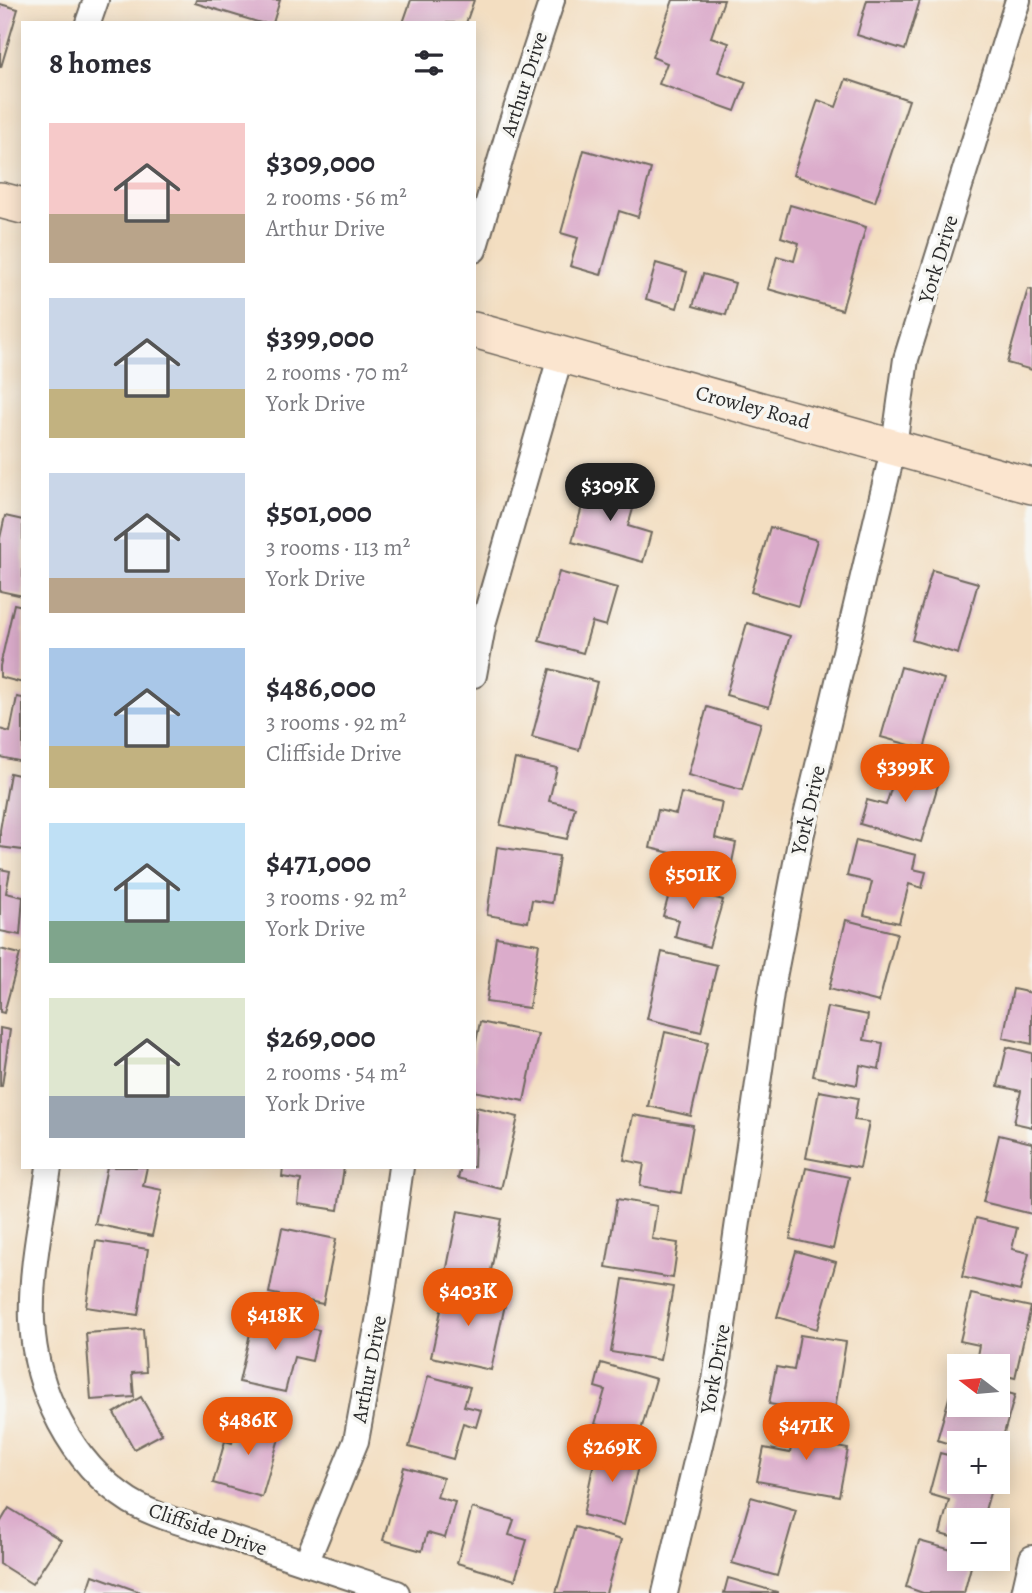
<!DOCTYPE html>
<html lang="en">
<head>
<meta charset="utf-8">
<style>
  :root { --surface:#fff; --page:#f7f7f7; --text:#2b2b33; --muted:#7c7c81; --accent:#ea580c }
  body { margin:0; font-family:Alegreya,serif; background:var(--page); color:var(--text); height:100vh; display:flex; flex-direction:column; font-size:26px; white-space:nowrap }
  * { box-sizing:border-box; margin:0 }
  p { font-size:23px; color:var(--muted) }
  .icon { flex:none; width:38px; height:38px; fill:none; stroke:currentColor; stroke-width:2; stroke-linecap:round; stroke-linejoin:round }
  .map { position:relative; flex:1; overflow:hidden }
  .panel { position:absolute; left:21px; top:21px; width:455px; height:1148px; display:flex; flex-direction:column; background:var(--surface); border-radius:0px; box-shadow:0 4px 18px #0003 }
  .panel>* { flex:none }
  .needle { width:46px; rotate:286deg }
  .fabs { position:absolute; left:947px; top:1354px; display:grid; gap:14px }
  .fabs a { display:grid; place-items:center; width:63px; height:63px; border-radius:0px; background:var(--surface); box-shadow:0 4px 18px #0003; font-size:35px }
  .price { position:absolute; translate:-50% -60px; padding:0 16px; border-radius:24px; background:var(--accent); color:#fff; font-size:23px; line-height:46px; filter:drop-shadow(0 2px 4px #0008) }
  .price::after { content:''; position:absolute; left:50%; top:42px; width:21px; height:16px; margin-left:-10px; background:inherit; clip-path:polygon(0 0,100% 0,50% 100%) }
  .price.selected { background:#222; color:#fff }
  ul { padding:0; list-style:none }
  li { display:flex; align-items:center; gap:21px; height:175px; padding:0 28px }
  li span { display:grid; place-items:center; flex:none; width:196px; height:140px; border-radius:0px; color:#555 }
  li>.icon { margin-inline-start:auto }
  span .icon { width:84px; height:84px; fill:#fffc; stroke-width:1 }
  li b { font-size:30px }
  h2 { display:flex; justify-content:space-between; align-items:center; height:84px; padding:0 28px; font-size:30px }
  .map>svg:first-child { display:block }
  .building { fill:#dbaccb }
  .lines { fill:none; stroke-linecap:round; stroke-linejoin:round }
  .street-casing { stroke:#716a60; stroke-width:28 }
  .secondary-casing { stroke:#716a60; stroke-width:38 }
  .street { stroke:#fff; stroke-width:24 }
  .secondary { stroke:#fbe5cf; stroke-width:35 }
  .labels { text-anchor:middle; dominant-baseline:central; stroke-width:7; stroke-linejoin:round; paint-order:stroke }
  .street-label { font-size:21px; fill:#2b2b2b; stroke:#f6f6f2 }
</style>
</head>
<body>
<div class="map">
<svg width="1032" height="1593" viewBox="0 0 1032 1593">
  <rect width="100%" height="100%" fill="#f6f6f2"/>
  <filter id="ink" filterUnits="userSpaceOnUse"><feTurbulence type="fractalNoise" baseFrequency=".0143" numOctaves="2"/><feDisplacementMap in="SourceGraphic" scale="14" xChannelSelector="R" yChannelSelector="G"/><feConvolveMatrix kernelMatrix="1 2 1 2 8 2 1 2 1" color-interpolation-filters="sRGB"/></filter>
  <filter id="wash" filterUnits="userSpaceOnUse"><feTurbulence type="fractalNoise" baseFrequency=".00686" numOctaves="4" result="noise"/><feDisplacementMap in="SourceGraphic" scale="28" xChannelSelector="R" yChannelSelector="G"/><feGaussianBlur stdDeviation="1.57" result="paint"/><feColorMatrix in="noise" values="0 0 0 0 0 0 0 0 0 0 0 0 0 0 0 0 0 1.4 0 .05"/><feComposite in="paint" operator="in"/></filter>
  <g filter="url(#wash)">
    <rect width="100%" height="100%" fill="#f3dec1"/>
    <g id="blocks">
      <g class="building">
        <path d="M 196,0 L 280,0 L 273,23 L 261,23 L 195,3 Z"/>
        <path d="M 411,0 L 474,0 L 466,23 L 403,23 Z"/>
        <path d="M 673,0 L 724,0 L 711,37 L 729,43 L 718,72 L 746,82 L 735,111 L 659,84 L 667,63 L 652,57 Z"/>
        <path d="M 867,0 L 920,0 L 905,50 L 857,35 Z"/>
        <path d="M 0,4 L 18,9 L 1,67 L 0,67 Z"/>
        <path d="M 846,79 L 909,100 L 875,202 L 793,175 L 818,100 L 836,107 Z"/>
        <path d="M 584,150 L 651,169 L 638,217 L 619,211 L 601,275 L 570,266 L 578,238 L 561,233 Z"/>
        <path d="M 790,205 L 866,227 L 842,310 L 768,289 L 777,256 L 794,261 L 799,243 L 781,237 Z"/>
        <path d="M 656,263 L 687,272 L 677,308 L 646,299 Z"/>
        <path d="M 703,274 L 735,283 L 726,315 L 693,306 Z"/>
        <path d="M 1028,289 L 1032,290 L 1032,370 L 1007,363 Z"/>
        <path d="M 589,482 L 637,495 L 628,526 L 651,533 L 643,562 L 572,542 Z"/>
        <path d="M 5,516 L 23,520 L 23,596 L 0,591 L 0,538 Z"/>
        <path d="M 770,527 L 817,540 L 798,606 L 751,592 Z"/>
        <path d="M 932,570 L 978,583 L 958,654 L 912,640 Z"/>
        <path d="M 559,572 L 617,588 L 606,626 L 592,622 L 583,653 L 539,641 Z"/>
        <path d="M 14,604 L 23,606 L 23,683 L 0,677 L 0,666 Z"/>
        <path d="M 747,623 L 790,636 L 769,707 L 726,695 Z"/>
        <path d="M 901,667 L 944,679 L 924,749 L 881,737 Z"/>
        <path d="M 550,669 L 597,682 L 579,750 L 532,737 Z"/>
        <path d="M 17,697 L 23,698 L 23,762 L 0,757 L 0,729 L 10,732 Z"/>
        <path d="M 707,707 L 761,723 L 742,790 L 688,775 Z"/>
        <path d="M 515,759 L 557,768 L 549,801 L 575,807 L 567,839 L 500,825 Z"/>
        <path d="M 899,763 L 941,775 L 921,842 L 860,824 L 867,800 L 886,805 Z"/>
        <path d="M 10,773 L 23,776 L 23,850 L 0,847 L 0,830 Z"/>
        <path d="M 681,793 L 722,802 L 715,838 L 736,843 L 731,867 L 650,848 L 658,810 L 676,814 Z"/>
        <path d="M 856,840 L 916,855 L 913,869 L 926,872 L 922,888 L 909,884 L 899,923 L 864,915 L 872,882 L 847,876 Z"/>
        <path d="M 497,847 L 559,856 L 552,903 L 532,900 L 528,922 L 487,915 Z"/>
        <path d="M 0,869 L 10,871 L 6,893 L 23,897 L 20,935 L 0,931 Z"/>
        <path d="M 674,876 L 708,885 L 705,895 L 723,900 L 709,947 L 675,937 L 679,920 L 663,916 Z"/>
        <path d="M 846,920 L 897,933 L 879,1002 L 829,989 Z"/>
        <path d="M 496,937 L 539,944 L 529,1008 L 486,1002 Z"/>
        <path d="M 0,949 L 20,954 L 4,1013 L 0,1012 Z"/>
        <path d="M 662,952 L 717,965 L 701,1032 L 647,1019 Z"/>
        <path d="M 1013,989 L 1032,993 L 1032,1044 L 1003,1038 Z"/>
        <path d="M 827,1007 L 868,1015 L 864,1040 L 883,1043 L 879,1069 L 860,1065 L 857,1085 L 813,1076 Z"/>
        <path d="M 480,1022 L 538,1034 L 524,1101 L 474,1091 L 474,1052 Z"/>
        <path d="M 0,1028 L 10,1030 L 2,1086 L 0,1086 Z"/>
        <path d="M 665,1032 L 708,1042 L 691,1116 L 648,1106 Z"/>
        <path d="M 1007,1047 L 1032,1053 L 1032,1127 L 1014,1123 L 1021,1091 L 998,1086 Z"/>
        <path d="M 819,1091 L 858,1098 L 854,1120 L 869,1122 L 860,1168 L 806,1158 Z"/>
        <path d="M 476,1107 L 518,1117 L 501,1189 L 458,1178 L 461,1167 L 474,1167 Z"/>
        <path d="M 633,1115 L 693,1125 L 681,1193 L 640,1186 L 644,1164 L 624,1160 Z"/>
        <path d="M 999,1135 L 1032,1143 L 1032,1214 L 983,1202 Z"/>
        <path d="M 107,1167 L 147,1167 L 143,1186 L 162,1190 L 152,1236 L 95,1224 Z"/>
        <path d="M 283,1167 L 344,1167 L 338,1210 L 298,1204 L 301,1180 L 282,1177 Z"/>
        <path d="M 806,1168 L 849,1177 L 833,1249 L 790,1239 Z"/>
        <path d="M 617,1199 L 657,1206 L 652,1239 L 678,1243 L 673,1278 L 606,1267 Z"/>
        <path d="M 458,1211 L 501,1219 L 489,1281 L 446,1273 Z"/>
        <path d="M 976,1218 L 1017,1228 L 1012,1249 L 1029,1253 L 1020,1291 L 962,1277 Z"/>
        <path d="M 282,1228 L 336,1239 L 323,1304 L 269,1293 Z"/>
        <path d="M 96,1241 L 148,1249 L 138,1315 L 86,1307 Z"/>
        <path d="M 796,1251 L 836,1262 L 817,1329 L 777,1317 Z"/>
        <path d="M 623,1279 L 673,1287 L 660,1360 L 611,1352 Z"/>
        <path d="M 446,1287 L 506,1300 L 491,1370 L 431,1357 Z"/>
        <path d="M 971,1294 L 1031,1307 L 1015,1378 L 998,1374 L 998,1367 L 975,1367 L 979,1345 L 960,1341 Z"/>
        <path d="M 254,1316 L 319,1330 L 312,1361 L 294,1357 L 285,1392 L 239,1382 Z"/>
        <path d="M 143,1329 L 146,1372 L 132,1373 L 134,1397 L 91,1400 L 86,1333 Z"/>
        <path d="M 800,1335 L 846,1342 L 834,1415 L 769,1404 L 776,1367 L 794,1370 Z"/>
        <path d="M 601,1363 L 656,1379 L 639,1437 L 595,1424 L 605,1390 L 595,1387 Z"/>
        <path d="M 428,1376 L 470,1387 L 464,1406 L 481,1410 L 476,1427 L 463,1423 L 453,1459 L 409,1447 Z"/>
        <path d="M 955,1377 L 959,1379 L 959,1405 L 998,1405 L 998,1390 L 1015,1395 L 998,1454 L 998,1444 L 959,1444 L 959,1447 L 937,1440 Z"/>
        <path d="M 141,1397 L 162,1434 L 134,1449 L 114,1413 Z"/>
        <path d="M 240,1416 L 282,1428 L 262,1497 L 213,1483 L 225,1441 L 232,1443 Z"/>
        <path d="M 796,1419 L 829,1425 L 826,1445 L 848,1449 L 839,1496 L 757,1481 L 764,1448 L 790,1453 Z"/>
        <path d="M 598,1443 L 641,1454 L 624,1525 L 583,1515 Z"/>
        <path d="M 940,1453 L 959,1458 L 959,1482 L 993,1482 L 982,1521 L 959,1521 L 959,1539 L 940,1534 L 949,1500 L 929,1494 Z"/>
        <path d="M 404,1467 L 443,1478 L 437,1497 L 455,1502 L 445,1538 L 427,1533 L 422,1551 L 383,1540 Z"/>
        <path d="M 751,1497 L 796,1510 L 777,1576 L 732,1563 Z"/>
        <path d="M 9,1508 L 61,1540 L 32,1584 L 0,1564 L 0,1523 Z"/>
        <path d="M 472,1508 L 514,1520 L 509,1535 L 527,1540 L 515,1580 L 457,1563 Z"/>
        <path d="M 575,1527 L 621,1540 L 606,1593 L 556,1593 Z"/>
        <path d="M 919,1541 L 959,1552 L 959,1559 L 973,1559 L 964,1593 L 923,1593 L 906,1587 Z"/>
        <path d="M 93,1575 L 143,1593 L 87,1593 Z"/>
        <path d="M 728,1578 L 777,1592 L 777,1593 L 724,1593 Z"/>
      </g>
    </g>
  </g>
  <g filter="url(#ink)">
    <use href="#blocks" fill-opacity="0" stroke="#716a60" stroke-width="2"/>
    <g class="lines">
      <g class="street-casing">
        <g id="street">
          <path d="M 88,23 L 96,0"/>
          <path d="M 474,250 L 510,127 L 552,0"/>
          <path d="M 474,675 L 484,621 L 561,354"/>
          <path d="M 49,1167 C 42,1217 30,1270 32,1321 C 35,1390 71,1463 130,1501 C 158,1518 194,1526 225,1536 C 282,1555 339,1574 397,1593"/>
          <path d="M 306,1563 L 356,1441 L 382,1300 L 401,1167"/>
          <path d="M 665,1593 L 715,1381 L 771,993 L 801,837 L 894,446 L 906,359 L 1018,0"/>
          <path d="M 1024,1593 L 1032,1558"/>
        </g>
      </g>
      <g class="secondary-casing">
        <g id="secondary">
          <path d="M 0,200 L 23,206"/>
          <path d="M 474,330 L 1032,486"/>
        </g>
      </g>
      <use href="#street" class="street"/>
      <use href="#secondary" class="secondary"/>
    </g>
  </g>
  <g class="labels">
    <g class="street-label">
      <text transform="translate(524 84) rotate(-72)">Arthur Drive</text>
      <text transform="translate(938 259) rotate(-73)">York Drive</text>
      <text transform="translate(753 407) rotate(15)">Crowley Road</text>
      <text transform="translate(808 810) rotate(-77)">York Drive</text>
      <text transform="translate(369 1369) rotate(-79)">Arthur Drive</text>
      <text transform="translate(715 1369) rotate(-80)">York Drive</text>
      <text transform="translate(208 1529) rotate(19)">Cliffside Drive</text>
    </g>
  </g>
</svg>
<div class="fabs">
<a><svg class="needle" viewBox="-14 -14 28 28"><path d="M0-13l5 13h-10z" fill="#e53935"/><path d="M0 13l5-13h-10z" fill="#7c7c81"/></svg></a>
<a>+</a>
<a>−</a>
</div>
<b class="price selected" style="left:610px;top:523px">$309K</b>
<b class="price" style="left:905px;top:804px">$399K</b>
<b class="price" style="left:693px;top:911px">$501K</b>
<b class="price" style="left:468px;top:1328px">$403K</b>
<b class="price" style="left:275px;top:1352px">$418K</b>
<b class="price" style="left:248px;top:1457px">$486K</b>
<b class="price" style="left:806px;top:1462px">$471K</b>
<b class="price" style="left:612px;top:1484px">$269K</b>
<section class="panel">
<h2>8 homes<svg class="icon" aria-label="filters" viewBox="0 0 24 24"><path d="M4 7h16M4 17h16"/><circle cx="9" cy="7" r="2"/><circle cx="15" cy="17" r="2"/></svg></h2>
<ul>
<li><span style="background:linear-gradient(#f6c9c9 65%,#b9a48a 0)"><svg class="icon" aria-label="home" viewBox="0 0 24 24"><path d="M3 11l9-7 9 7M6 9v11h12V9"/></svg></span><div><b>$309,000</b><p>2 rooms · 56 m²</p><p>Arthur Drive</p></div></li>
<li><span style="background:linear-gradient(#c9d6e8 65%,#c2b280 0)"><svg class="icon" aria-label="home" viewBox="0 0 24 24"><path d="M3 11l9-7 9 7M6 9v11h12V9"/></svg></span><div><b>$399,000</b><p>2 rooms · 70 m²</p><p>York Drive</p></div></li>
<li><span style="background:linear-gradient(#c9d6e8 75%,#b9a48a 0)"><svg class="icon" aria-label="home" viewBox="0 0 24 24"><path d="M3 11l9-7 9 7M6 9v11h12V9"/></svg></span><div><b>$501,000</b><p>3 rooms · 113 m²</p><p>York Drive</p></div></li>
<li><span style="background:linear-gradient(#a9c7e8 70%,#c2b280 0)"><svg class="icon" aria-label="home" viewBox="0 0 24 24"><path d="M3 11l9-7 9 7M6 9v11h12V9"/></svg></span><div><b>$486,000</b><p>3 rooms · 92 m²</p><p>Cliffside Drive</p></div></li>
<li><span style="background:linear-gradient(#bfe0f5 70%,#7fa58c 0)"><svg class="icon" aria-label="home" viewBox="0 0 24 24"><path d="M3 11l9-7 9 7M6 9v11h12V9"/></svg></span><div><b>$471,000</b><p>3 rooms · 92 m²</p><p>York Drive</p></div></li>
<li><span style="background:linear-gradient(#dfe7d0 70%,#9aa5b1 0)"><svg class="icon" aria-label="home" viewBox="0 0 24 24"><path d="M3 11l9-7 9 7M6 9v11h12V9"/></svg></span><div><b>$269,000</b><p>2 rooms · 54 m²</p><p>York Drive</p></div></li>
</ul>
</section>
</div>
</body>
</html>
